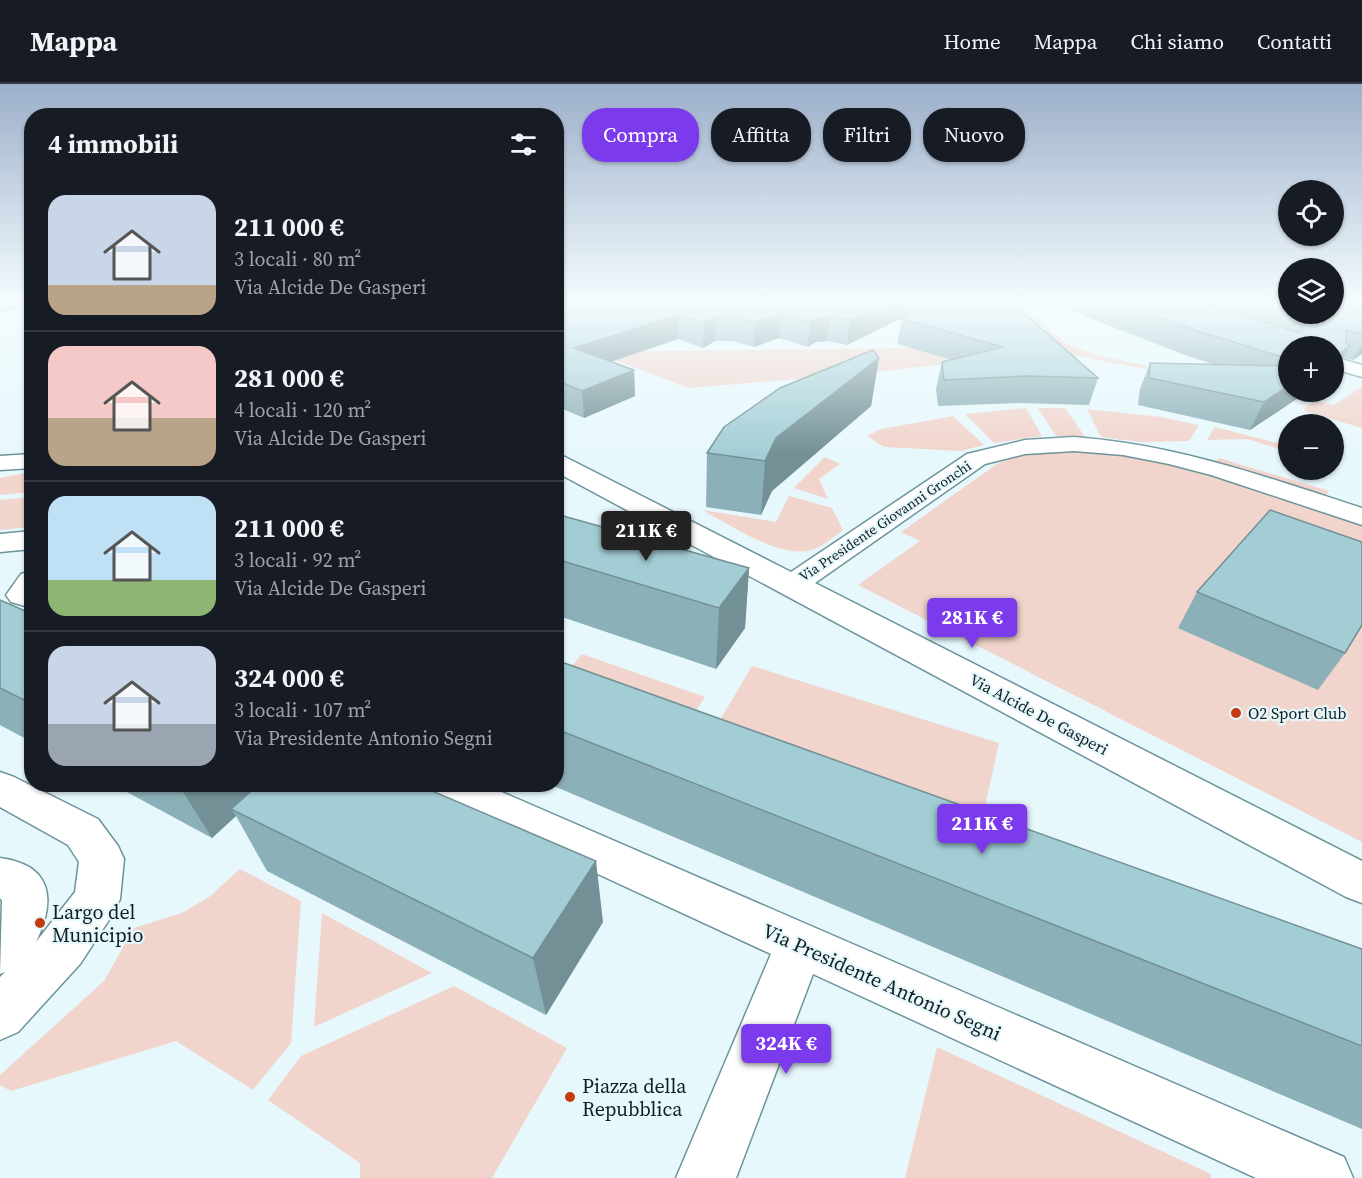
<!DOCTYPE html>
<html lang="it">
<head>
<meta charset="utf-8">
<style>
  :root { --surface:#171b24; --page:#20242c; --text:#f1f3f6; --muted:#9ea1a6; --line:#363941; --accent:#7c3aed }
  body { margin:0; font-family:"Source Serif 4",serif; background:var(--page); color:var(--text); height:100vh; display:flex; flex-direction:column; font-size:22px; white-space:nowrap }
  * { box-sizing:border-box; margin:0 }
  p { font-size:20px; color:var(--muted) }
  .icon { flex:none; width:33px; height:33px; fill:none; stroke:currentColor; stroke-width:2; stroke-linecap:round; stroke-linejoin:round }
  .map { position:relative; flex:1; overflow:hidden }
  .details { position:absolute; left:24px; top:24px; width:540px; height:684px; display:flex; flex-direction:column; background:var(--surface); border-radius:24px; box-shadow:0 2px 4px #0004 }
  .details>* { flex:none }
  .top-card { position:absolute; left:582px; top:24px; width:570px; height:54px; display:flex; gap:12px }
  .tools { position:absolute; left:1278px; top:96px; display:grid; gap:12px }
  .tools a { display:grid; place-items:center; width:66px; height:66px; border-radius:50%; background:var(--surface); box-shadow:0 2px 4px #0004; font-size:30px }
  .price { position:absolute; translate:-50% -51px; padding:0 14px; border-radius:6px; background:var(--accent); color:#fff; font-size:20px; line-height:39px; filter:drop-shadow(0 2px 3px #0008) }
  .price::after { content:''; position:absolute; left:50%; top:36px; width:18px; height:14px; margin-left:-9px; background:inherit; clip-path:polygon(0 0,100% 0,50% 100%) }
  .price.active { background:#222; color:#fff }
  ul { padding:0; list-style:none }
  li { display:flex; align-items:center; gap:18px; height:150px; padding:0 24px }
  li+li { border-top:2px solid var(--line) }
  li span { display:grid; place-items:center; flex:none; width:168px; height:120px; border-radius:18px; color:#555 }
  li>.icon { margin-inline-start:auto }
  span .icon { width:72px; height:72px; fill:#fffc; stroke-width:1 }
  li b { font-size:26px }
  h2 { display:flex; justify-content:space-between; align-items:center; height:72px; padding:0 24px; font-size:26px }
  .pill { padding:0 21px; border-radius:24px; background:var(--surface); box-shadow:0 2px 4px #0004; font-size:21px; line-height:54px }
  .pill.active { background:var(--accent); color:#fff }
  header { display:flex; align-items:center; gap:36px; box-sizing:border-box; height:84px; padding:0 30px; background:var(--surface); border-bottom:2px solid var(--line) }
  header strong { font-size:28px }
  nav { display:flex; gap:33px; margin-inline-start:auto; font-size:21px }
  .map>svg:first-child { display:block }
  .green { fill:#f1d4cb }
  .lines { fill:none; stroke-linecap:round; stroke-linejoin:round }
  .street-casing { stroke:#6b949b; stroke-width:3 }
  .street { fill:#fff; fill-rule:evenodd }
  .wall { fill:#8cb0b7 }
  .shaded-wall { fill:#729095 }
  .building { fill:#a3cdd5; stroke:#729095; stroke-width:1.5 }
  .poi-dot { fill:#c43b0f; stroke:#e7f8fc; stroke-width:2 }
  .labels { text-anchor:middle; dominant-baseline:central; stroke-width:4.5; stroke-linejoin:round; paint-order:stroke }
  .far-street-label { font-size:14px; fill:#0f1f23; stroke:#e7f8fc }
  .poi-label { font-size:16px; fill:#0f1f23; stroke:#e7f8fc; text-anchor:start }
  .street-label { font-size:16px; fill:#0f1f23; stroke:#e7f8fc }
  .near-poi-label { font-size:20px; fill:#0f1f23; stroke:#e7f8fc; text-anchor:start }
  .near-street-label { font-size:20px; fill:#0f1f23; stroke:#e7f8fc }
</style>
</head>
<body>
<header>
<strong>Mappa</strong>
<nav><a>Home</a><a>Mappa</a><a>Chi siamo</a><a>Contatti</a></nav>
</header>
<div class="map">
<svg width="1362" height="1094" viewBox="0 0 1362 1094">
  <rect width="100%" height="100%" fill="#e7f8fc"/>
  <g class="green">
    <path d="M 1026,225 L 1066,259 L 1097,271 L 1259,307 L 1051,267 L 868,289 L 689,304 L 594,268 L 1052,262 L 1014,226 Z"/>
    <path d="M 1362,303 L 1362,344 L 1304,327 L 1305,323 L 1314,317 L 1334,321 Z"/>
    <path d="M 1026,324 L 1042,352 L 994,359 L 965,330 Z"/>
    <path d="M 1038,324 L 1065,324 L 1085,353 L 1056,352 Z"/>
    <path d="M 1087,325 L 1161,333 L 1199,341 L 1189,357 L 1140,358 L 1101,353 Z"/>
    <path d="M 953,332 L 984,361 L 960,367 L 884,363 L 867,352 L 881,345 Z"/>
    <path d="M 1215,343 L 1288,362 L 1288,365 L 1286,367 L 1247,355 L 1207,356 Z"/>
    <path d="M 1068,366 L 1167,377 L 1362,442 L 1362,758 L 858,501 L 920,457 L 901,448 L 997,380 L 1015,373 Z"/>
    <path d="M 825,373 L 840,380 L 819,395 L 828,415 L 794,404 Z"/>
    <path d="M 1219,374 L 1329,407 L 1325,412 L 1215,378 Z"/>
    <path d="M 31,388 L 31,408 L 0,411 L 0,394 Z"/>
    <path d="M 789,412 L 832,424 L 843,446 C 834,452 822,464 811,466 C 779,475 731,441 702,426 L 776,438 Z"/>
    <path d="M 31,413 L 31,443 L 0,446 L 0,416 Z"/>
    <path d="M 582,570 L 705,613 L 670,666 L 557,600 Z"/>
    <path d="M 752,582 L 999,659 L 980,745 L 711,651 Z"/>
    <path d="M 240,785 L 301,817 L 291,959 L 253,1006 L 176,957 L 11,1007 L 0,1001 L 0,991 L 104,897 L 134,844 L 182,829 L 209,813 Z"/>
    <path d="M 322,829 L 432,889 L 314,943 Z"/>
    <path d="M 454,902 L 567,964 L 492,1094 L 360,1094 L 360,1079 L 268,1016 L 301,972 Z"/>
    <path d="M 937,963 L 1211,1090 L 1211,1094 L 905,1094 Z"/>
  </g>
  <g class="lines">
    <g class="street-casing">
      <g id="street">
        <path d="M 1334,273 L 1362,281 L 1362,293 L 1334,285 Z"/>
        <path d="M 1074,353 C 1178,361 1263,392 1362,424 L 1362,441 L 1211,391 L 1169,380 L 1123,371 L 1074,367 L 1025,370 L 985,380 L 815,499 L 1362,777 L 1362,819 L 1346,813 L 556,388 L 556,371 L 565,373 L 791,488 L 967,370 L 1025,356 Z"/>
        <path d="M 32,370 L 32,384 L 0,386 L 0,372 Z"/>
        <path d="M 32,447 L 32,465 L 0,468 L 0,450 Z"/>
        <path d="M 32,487 L 32,524 L 11,518 L 6,511 L 21,490 Z"/>
        <path d="M 0,688 L 14,693 L 98,735 L 118,762 L 124,775 L 120,815 L 113,830 L 80,880 L 18,948 L 0,956 L 0,893 L 5,888 L 0,890 L 2,817 L 0,814 L 0,774 C 53,781 56,816 36,858 L 75,808 L 79,778 L 68,761 L 0,723 Z"/>
        <path d="M 421,700 L 483,700 L 1344,1073 L 1353,1094 L 1256,1094 L 813,890 L 736,1094 L 676,1094 L 771,870 L 427,711 Z"/>
      </g>
    </g>
    <use href="#street" class="street"/>
  </g>
  <g class="wall">
    <path d="M 556,217 L 1010,217 L 1098,294 L 1089,321 L 1021,319 L 938,322 L 936,305 L 942,278 L 952,276 L 897,260 L 902,235 L 906,232 L 847,261 L 827,257 L 816,258 L 808,263 L 779,254 L 754,263 L 733,257 L 715,257 L 703,264 L 678,255 L 611,278 L 634,286 L 635,312 L 584,334 L 556,322 Z"/>
    <path d="M 1057,217 L 1362,217 L 1362,270 L 1353,276 L 1343,274 L 1336,288 L 1288,262 L 1288,308 L 1307,308 L 1250,346 L 1138,321 L 1140,305 L 1150,279 L 1212,280 L 1185,271 L 1069,226 Z"/>
    <path d="M 879,274 L 871,322 L 772,407 L 761,431 L 706,423 L 707,369 Z"/>
    <path d="M 556,430 L 749,484 L 745,544 L 716,585 L 556,531 Z"/>
    <path d="M 1197,508 L 1345,569 L 1318,606 L 1178,544 Z"/>
    <path d="M 0,516 L 32,530 L 32,658 L 0,641 Z"/>
    <path d="M 556,576 L 1362,865 L 1362,1045 L 549,700 L 556,700 Z"/>
    <path d="M 112,700 L 416,700 L 603,838 L 546,931 L 267,787 L 236,732 L 212,754 Z"/>
  </g>
  <g class="shaded-wall">
    <path d="M 0,217 L 32,217 L 32,219 L 0,229 Z"/>
    <path d="M 894,217 L 911,217 L 908,231 L 847,261 L 850,236 Z"/>
    <path d="M 781,230 L 779,254 L 754,263 L 755,238 Z"/>
    <path d="M 678,231 L 678,255 L 577,289 L 574,264 Z"/>
    <path d="M 830,232 L 827,257 L 816,258 L 808,263 L 810,238 L 819,234 Z"/>
    <path d="M 716,233 L 715,257 L 703,264 L 704,239 Z"/>
    <path d="M 1362,260 L 1362,270 L 1353,276 Z"/>
    <path d="M 1350,262 L 1336,288 L 1334,289 L 1334,273 Z"/>
    <path d="M 879,274 L 871,322 L 772,407 L 761,431 L 765,377 L 776,354 Z"/>
    <path d="M 634,286 L 635,312 L 584,334 L 582,307 Z"/>
    <path d="M 1288,302 L 1288,308 L 1307,308 L 1250,346 L 1264,318 Z"/>
    <path d="M 749,484 L 745,544 L 716,585 L 719,524 Z"/>
    <path d="M 178,700 L 271,700 L 231,725 L 236,732 L 212,754 Z"/>
    <path d="M 596,777 L 603,838 L 546,931 L 533,874 Z"/>
  </g>
  <g class="building">
    <path d="M 556,217 L 894,217 L 850,236 L 830,232 L 819,234 L 810,238 L 781,230 L 755,238 L 734,233 L 716,233 L 704,239 L 678,231 L 574,264 L 634,286 L 582,307 L 556,296 Z"/>
    <path d="M 918,217 L 1010,217 L 1098,294 L 1029,292 L 944,296 L 942,278 L 1003,263 L 902,235 L 921,221 Z"/>
    <path d="M 1113,217 L 1197,217 L 1300,249 L 1303,247 L 1302,240 L 1309,239 L 1308,235 L 1290,230 L 1334,230 L 1334,217 L 1362,217 L 1362,250 L 1346,246 L 1346,259 L 1350,262 L 1334,273 L 1334,262 L 1288,262 L 1288,275 L 1195,246 Z"/>
    <path d="M 1250,217 L 1288,217 L 1288,229 Z"/>
    <path d="M 873,266 L 879,274 L 776,354 L 765,377 L 707,369 L 724,343 L 780,304 Z"/>
    <path d="M 1150,279 L 1288,282 L 1288,302 L 1264,318 L 1149,294 Z"/>
    <path d="M 1270,426 L 1362,458 L 1362,541 L 1345,569 L 1197,508 Z"/>
    <path d="M 556,430 L 749,484 L 719,524 L 556,475 Z"/>
    <path d="M 0,516 L 32,530 L 32,620 L 0,604 Z"/>
    <path d="M 556,576 L 1362,865 L 1362,962 L 556,645 Z"/>
    <path d="M 259,700 L 416,700 L 596,777 L 533,874 L 231,725 Z"/>
  </g>
  <linearGradient id="sky" x2="0" y2="1"><stop stop-color="#9cafca"/><stop offset="0.59" stop-color="#f4fcfe"/><stop offset="1" stop-color="#f4fcfe" stop-opacity="0"/></linearGradient>
  <rect width="1362" height="370" fill="url(#sky)"/>
  <g class="poi-dot">
    <circle cx="1236" cy="629" r="6"/>
    <circle cx="40" cy="839" r="6"/>
    <circle cx="570" cy="1013" r="6"/>
  </g>
  <g class="labels">
    <g class="far-street-label">
      <text transform="translate(885 437) rotate(-34)">Via Presidente Giovanni Gronchi</text>
    </g>
    <g class="poi-label">
      <text x="1248" y="629">O2 Sport Club</text>
    </g>
    <g class="street-label">
      <text transform="translate(1039 630) rotate(28)">Via Alcide De Gasperi</text>
    </g>
    <g class="near-poi-label">
      <text x="52" y="828">Largo del<tspan x="52" dy="23">Municipio</tspan></text>
      <text x="582" y="1002">Piazza della<tspan x="582" dy="23">Repubblica</tspan></text>
    </g>
    <g class="near-street-label">
      <text transform="translate(882 898) rotate(24)">Via Presidente Antonio Segni</text>
    </g>
  </g>
</svg>
<div class="tools">
<a><svg class="icon" aria-label="locate" viewBox="0 0 24 24"><circle cx="12" cy="12" r="6"/><path d="M12 2v4M12 18v4M2 12h4M18 12h4"/></svg></a>
<a><svg class="icon" aria-label="layers" viewBox="0 0 24 24"><path d="M12 4l9 5-9 5-9-5zM3 14l9 5 9-5"/></svg></a>
<a>+</a>
<a>−</a>
</div>
<b class="price active" style="left:646px;top:478px">211K €</b>
<b class="price" style="left:972px;top:565px">281K €</b>
<b class="price" style="left:982px;top:771px">211K €</b>
<b class="price" style="left:786px;top:991px">324K €</b>
<div class="top-card">
<a class="pill active">Compra</a>
<a class="pill">Affitta</a>
<a class="pill">Filtri</a>
<a class="pill">Nuovo</a>
</div>
<section class="details">
<h2>4 immobili<svg class="icon" aria-label="filters" viewBox="0 0 24 24"><path d="M4 7h16M4 17h16"/><circle cx="9" cy="7" r="2"/><circle cx="15" cy="17" r="2"/></svg></h2>
<ul>
<li><span style="background:linear-gradient(#c9d6e8 75%,#b9a48a 0)"><svg class="icon" aria-label="home" viewBox="0 0 24 24"><path d="M3 11l9-7 9 7M6 9v11h12V9"/></svg></span><div><b>211 000 €</b><p>3 locali · 80 m²</p><p>Via Alcide De Gasperi</p></div></li>
<li><span style="background:linear-gradient(#f6c9c9 60%,#b9a48a 0)"><svg class="icon" aria-label="home" viewBox="0 0 24 24"><path d="M3 11l9-7 9 7M6 9v11h12V9"/></svg></span><div><b>281 000 €</b><p>4 locali · 120 m²</p><p>Via Alcide De Gasperi</p></div></li>
<li><span style="background:linear-gradient(#bfe0f5 70%,#8fb573 0)"><svg class="icon" aria-label="home" viewBox="0 0 24 24"><path d="M3 11l9-7 9 7M6 9v11h12V9"/></svg></span><div><b>211 000 €</b><p>3 locali · 92 m²</p><p>Via Alcide De Gasperi</p></div></li>
<li><span style="background:linear-gradient(#c9d6e8 65%,#9aa5b1 0)"><svg class="icon" aria-label="home" viewBox="0 0 24 24"><path d="M3 11l9-7 9 7M6 9v11h12V9"/></svg></span><div><b>324 000 €</b><p>3 locali · 107 m²</p><p>Via Presidente Antonio Segni</p></div></li>
</ul>
</section>
</div>
</body>
</html>
